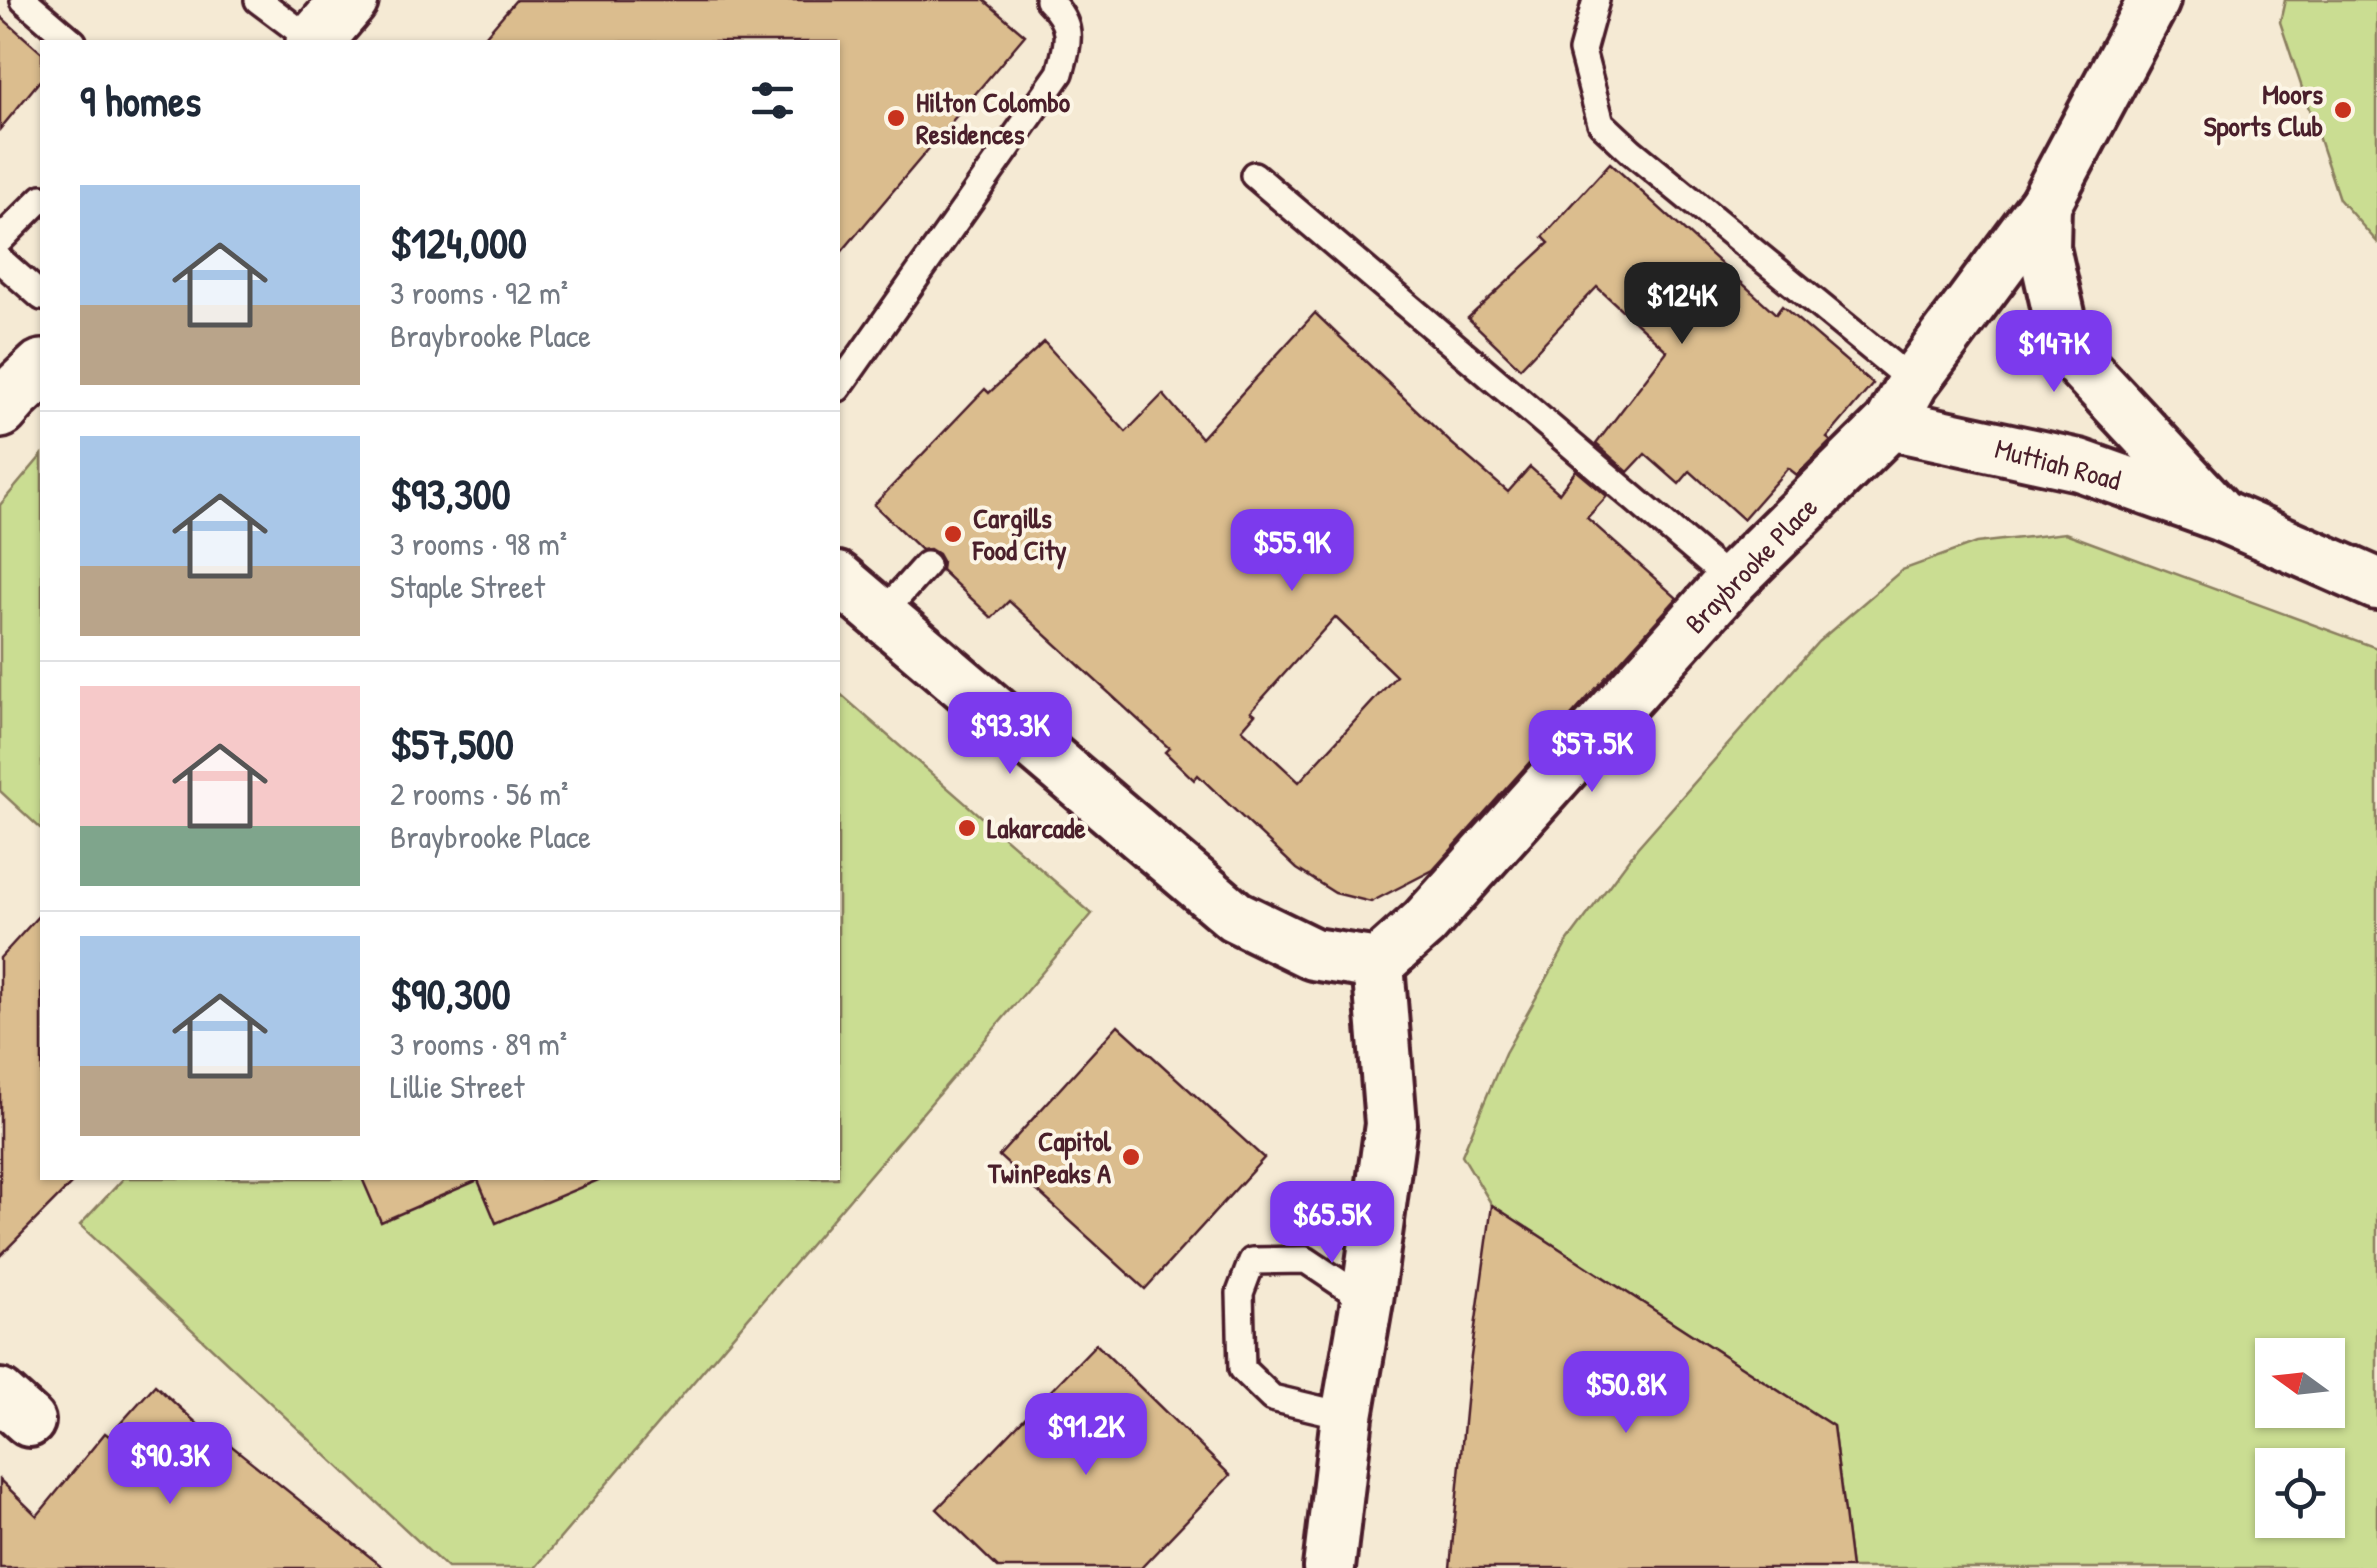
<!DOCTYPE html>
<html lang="en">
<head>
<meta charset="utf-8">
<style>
  :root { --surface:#fff; --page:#f6f6f7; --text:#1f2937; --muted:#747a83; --line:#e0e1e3; --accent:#7c3aed }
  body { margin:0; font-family:"Patrick Hand",sans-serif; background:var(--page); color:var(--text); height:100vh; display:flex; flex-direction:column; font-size:38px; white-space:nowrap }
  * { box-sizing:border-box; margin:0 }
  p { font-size:32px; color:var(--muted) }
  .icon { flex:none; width:55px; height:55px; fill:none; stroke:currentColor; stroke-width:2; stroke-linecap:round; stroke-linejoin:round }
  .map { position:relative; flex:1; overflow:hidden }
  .panel { position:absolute; left:40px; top:40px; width:800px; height:1140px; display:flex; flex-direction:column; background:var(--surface); border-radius:0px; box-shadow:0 2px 8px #0004 }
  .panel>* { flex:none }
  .needle { width:65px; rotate:285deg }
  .tools { position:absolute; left:2255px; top:1338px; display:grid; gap:20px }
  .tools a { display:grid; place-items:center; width:90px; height:90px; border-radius:0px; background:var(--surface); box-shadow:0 2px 8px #0004; font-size:50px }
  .price { position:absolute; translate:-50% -85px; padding:0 22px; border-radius:20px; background:var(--accent); color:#fff; font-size:32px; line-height:65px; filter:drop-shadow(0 2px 5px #0008) }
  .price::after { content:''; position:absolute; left:50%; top:60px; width:30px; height:22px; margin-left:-15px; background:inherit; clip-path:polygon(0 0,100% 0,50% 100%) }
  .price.current { background:#222; color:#fff }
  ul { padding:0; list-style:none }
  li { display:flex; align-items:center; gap:30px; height:250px; padding:0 40px }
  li+li { border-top:2px solid var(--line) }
  li span { display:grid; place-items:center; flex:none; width:280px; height:200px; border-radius:0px; color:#555 }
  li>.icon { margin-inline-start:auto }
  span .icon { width:120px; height:120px; fill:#fffc; stroke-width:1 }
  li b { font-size:42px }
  h2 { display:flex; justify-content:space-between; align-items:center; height:120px; padding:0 40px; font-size:42px }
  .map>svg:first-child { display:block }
  .green { fill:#cadd92; stroke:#8a7e5e; stroke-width:2.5; fill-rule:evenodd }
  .building { fill:#dbbd8e; stroke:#4a1f2b; stroke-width:2.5; fill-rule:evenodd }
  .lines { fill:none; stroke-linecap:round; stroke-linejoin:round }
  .lane-casing { stroke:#4a1f2b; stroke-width:32 }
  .street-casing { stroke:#4a1f2b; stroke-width:58 }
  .primary-casing { stroke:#4a1f2b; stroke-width:62 }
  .lane { stroke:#fcf5e5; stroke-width:25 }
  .street { stroke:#fcf5e5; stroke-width:50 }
  .primary { stroke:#fcf5e5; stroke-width:55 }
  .poi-dot { fill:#c8321e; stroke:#fcf5e5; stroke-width:4 }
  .labels { text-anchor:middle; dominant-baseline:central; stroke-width:8; stroke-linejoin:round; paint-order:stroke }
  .poi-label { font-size:28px; font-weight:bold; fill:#4a1f2b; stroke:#fcf5e5; text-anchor:start }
  .street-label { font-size:28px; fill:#4a1f2b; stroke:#fcf5e5 }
</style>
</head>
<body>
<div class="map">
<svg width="2377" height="1568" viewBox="0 0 2377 1568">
  <rect width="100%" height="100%" fill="#f5ead4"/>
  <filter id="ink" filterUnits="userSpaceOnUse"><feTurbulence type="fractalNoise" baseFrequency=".01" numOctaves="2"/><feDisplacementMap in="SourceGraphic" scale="20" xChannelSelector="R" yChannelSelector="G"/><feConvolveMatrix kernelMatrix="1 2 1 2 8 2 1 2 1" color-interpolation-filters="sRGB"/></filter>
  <g filter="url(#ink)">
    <g class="green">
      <path d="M 2285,0 L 2377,0 L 2377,242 L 2339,199 L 2280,22 Z"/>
      <path d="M 42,455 L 42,830 L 0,791 L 0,505 Z"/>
      <path d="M 2065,533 L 2377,648 L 2377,1568 L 1851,1568 L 1833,1426 L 1492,1205 L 1462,1155 L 1505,1053 L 1568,941 L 1637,848 L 1818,642 L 1902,570 L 1976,543 ZM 2328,1355 L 2328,1410 L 2272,1410 L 2272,1355 ZM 2328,1465 L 2328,1520 L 2272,1520 L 2272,1465 Z"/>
      <path d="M 838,692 L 1092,914 L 535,1568 L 447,1568 L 80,1225 L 124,1178 L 838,1178 Z"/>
    </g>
    <g class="building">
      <path d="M 516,0 L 984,0 L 1025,35 L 838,256 L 838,42 L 480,42 Z"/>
      <path d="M 0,16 L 42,53 L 42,78 L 0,129 Z"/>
      <path d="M 1610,163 L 1776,314 L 1782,306 L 1873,384 L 1827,438 L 1831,441 L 1797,475 L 1788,468 L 1743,519 L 1690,471 L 1679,484 L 1645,454 L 1628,472 L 1596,444 L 1667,351 L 1597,287 L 1520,368 L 1468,318 L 1549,243 L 1543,237 Z"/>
      <path d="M 1315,313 L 1449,441 L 1508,492 L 1530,467 L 1559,493 L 1576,470 L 1607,496 L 1587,518 L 1677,598 L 1433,870 L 1371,902 L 1335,893 L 1297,869 L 1198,775 L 1194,780 L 1165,752 L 1169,748 L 1009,601 L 992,618 L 941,570 L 942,561 L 938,554 L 930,549 L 921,550 L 874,505 L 985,389 L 989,393 L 1044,342 L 1126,432 L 1163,394 L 1201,438 ZM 1335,617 L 1396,676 L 1299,782 L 1242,729 L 1255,714 L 1251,711 Z"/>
      <path d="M 42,912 L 42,1178 L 77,1178 L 0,1256 L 0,958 Z"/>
      <path d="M 1118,1025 L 1264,1158 L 1145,1289 L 999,1156 Z"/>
      <path d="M 362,1178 L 603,1178 L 496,1223 L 478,1180 L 381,1222 Z"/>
      <path d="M 1492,1205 L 1833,1426 L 1851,1568 L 1450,1568 L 1469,1371 Z"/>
      <path d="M 1096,1344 L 1230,1475 L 1141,1568 L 998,1568 L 937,1509 Z"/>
      <path d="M 155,1385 L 215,1440 L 218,1435 L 384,1568 L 0,1568 L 0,1480 L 37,1516 L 105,1433 L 109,1436 Z"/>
    </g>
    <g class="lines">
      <g class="lane-casing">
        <g id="lane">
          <path d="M 24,0 L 73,42"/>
          <path d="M 258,0 L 314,42"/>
          <path d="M 1596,0 L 1582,51 L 1601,123 L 1631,151 L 1913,382"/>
          <path d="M 1254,175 L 1731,581"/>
          <path d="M 0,240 L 42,198"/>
          <path d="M 0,260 L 42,297"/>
          <path d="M 838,388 L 1060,73 C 1069,41 1074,25 1048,0"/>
          <path d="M 881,615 L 926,565"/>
          <path d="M 1347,1416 L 1272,1398 L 1242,1369 L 1240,1293 L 1252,1261 L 1306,1260 L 1367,1301"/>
        </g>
      </g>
      <g class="street-casing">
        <g id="street">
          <path d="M 2045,204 L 2044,248 L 2067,350 L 2215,509"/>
          <path d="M 1890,424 L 2079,465 L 2222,516 L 2377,584"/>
          <path d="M 838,578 L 1235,916 L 1313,954 L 1378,964 L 1424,923 L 1731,581 L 1890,424 L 1913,382 L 2045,204 L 2154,0"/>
          <path d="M 0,1395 L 29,1421"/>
          <path d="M 1329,1568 L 1347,1416 L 1367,1301 L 1391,1124 L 1378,964"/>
        </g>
      </g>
      <g class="primary-casing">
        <g id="primary">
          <path d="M 314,42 L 350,0"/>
          <path d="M 0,410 L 12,396 L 42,368"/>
        </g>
      </g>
      <use href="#lane" class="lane"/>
      <use href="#street" class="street"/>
      <use href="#primary" class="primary"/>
    </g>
  </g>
  <g class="poi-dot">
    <circle cx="2343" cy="110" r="10"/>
    <circle cx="896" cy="118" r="10"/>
    <circle cx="953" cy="534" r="10"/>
    <circle cx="967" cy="828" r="10"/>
    <circle cx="1131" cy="1157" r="10"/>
  </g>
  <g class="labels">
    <g class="poi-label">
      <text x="2323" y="94" text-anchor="end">Moors<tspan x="2323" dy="32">Sports Club</tspan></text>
      <text x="916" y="102">Hilton Colombo<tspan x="916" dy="32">Residences</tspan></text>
      <text x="973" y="518">Cargills<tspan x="973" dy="32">Food City</tspan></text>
      <text x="987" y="828">Lakarcade</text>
      <text x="1111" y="1141" text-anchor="end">Capitol<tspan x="1111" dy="32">TwinPeaks A</tspan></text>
    </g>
    <g class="street-label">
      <text transform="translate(2058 464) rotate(15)">Muttiah Road</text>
      <text transform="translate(1751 565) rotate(-46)">Braybrooke Place</text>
    </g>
  </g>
</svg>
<div class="tools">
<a><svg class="needle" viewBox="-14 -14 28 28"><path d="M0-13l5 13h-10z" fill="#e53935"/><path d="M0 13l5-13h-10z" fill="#747a83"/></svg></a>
<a><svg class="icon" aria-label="locate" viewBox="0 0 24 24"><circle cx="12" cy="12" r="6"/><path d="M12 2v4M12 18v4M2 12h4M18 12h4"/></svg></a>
</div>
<b class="price current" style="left:1682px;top:347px">$124K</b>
<b class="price" style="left:2054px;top:395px">$147K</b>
<b class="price" style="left:1292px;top:594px">$55.9K</b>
<b class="price" style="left:1010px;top:777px">$93.3K</b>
<b class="price" style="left:1592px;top:795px">$57.5K</b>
<b class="price" style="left:1332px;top:1266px">$65.5K</b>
<b class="price" style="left:1626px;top:1436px">$50.8K</b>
<b class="price" style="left:1086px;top:1478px">$91.2K</b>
<b class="price" style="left:170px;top:1507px">$90.3K</b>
<section class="panel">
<h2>9 homes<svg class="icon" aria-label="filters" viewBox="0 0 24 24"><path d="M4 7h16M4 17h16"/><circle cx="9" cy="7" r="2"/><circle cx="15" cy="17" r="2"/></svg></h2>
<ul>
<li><span style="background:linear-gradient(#a9c7e8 60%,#b9a48a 0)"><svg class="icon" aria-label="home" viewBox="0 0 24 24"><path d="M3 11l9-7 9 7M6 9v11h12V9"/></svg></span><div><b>$124,000</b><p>3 rooms · 92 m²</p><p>Braybrooke Place</p></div></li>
<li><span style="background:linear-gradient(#a9c7e8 65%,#b9a48a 0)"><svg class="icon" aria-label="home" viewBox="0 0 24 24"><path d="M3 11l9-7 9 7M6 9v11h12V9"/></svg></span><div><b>$93,300</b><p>3 rooms · 98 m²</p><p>Staple Street</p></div></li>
<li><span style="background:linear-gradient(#f6c9c9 70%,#7fa58c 0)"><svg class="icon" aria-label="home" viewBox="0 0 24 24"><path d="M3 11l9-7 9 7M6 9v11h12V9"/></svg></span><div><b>$57,500</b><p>2 rooms · 56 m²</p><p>Braybrooke Place</p></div></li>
<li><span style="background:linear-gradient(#a9c7e8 65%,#b9a48a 0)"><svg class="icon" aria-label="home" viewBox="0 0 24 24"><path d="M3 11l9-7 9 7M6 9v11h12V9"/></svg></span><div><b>$90,300</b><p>3 rooms · 89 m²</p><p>Lillie Street</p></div></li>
</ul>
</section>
</div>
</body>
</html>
